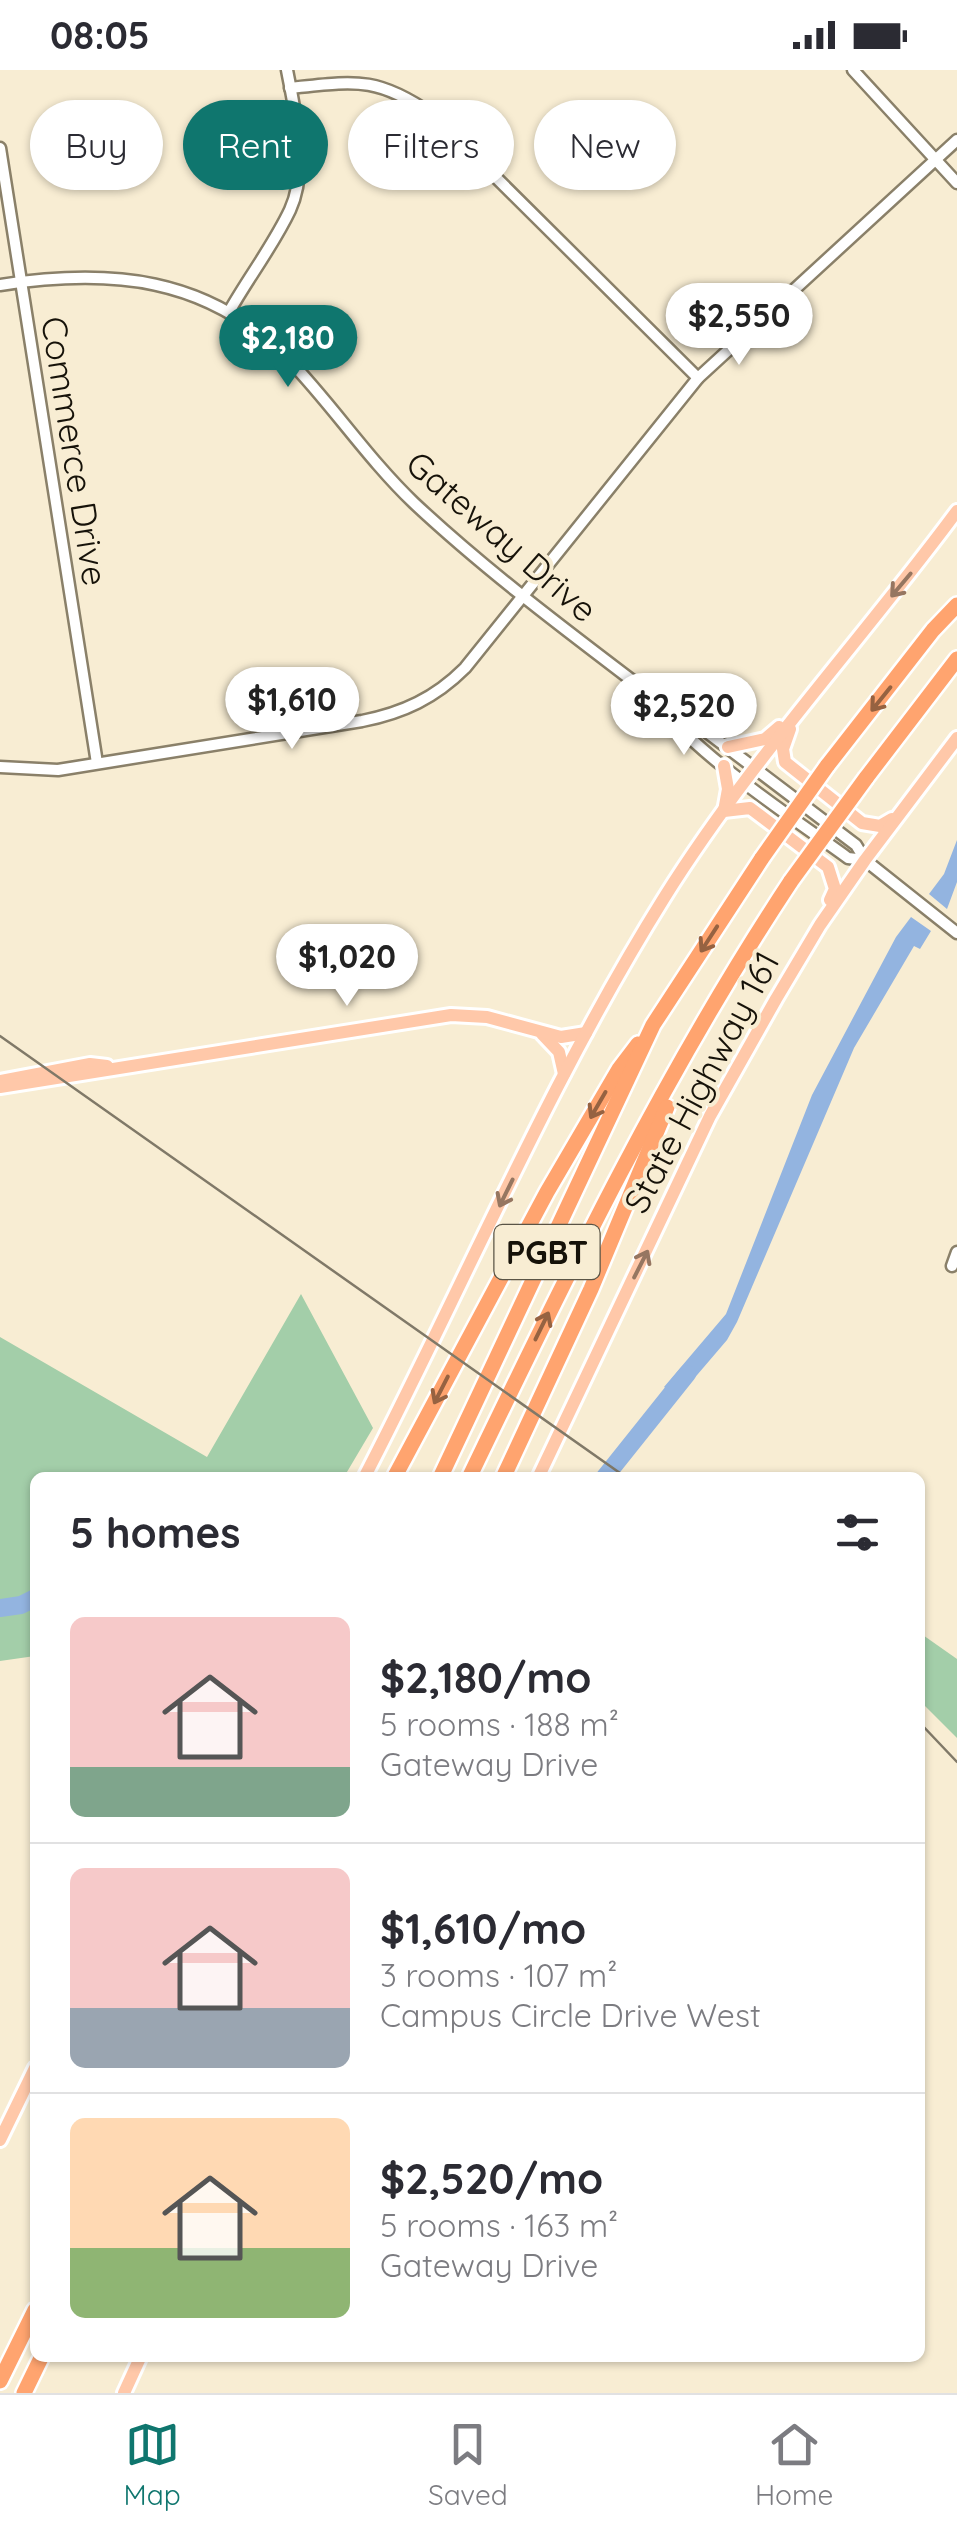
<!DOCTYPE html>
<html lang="en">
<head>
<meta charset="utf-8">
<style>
  :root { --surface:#fff; --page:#f7f7f7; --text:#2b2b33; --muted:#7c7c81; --line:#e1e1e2; --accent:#0f766e }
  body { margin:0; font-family:Quicksand,sans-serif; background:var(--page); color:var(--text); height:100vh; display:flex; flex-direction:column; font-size:38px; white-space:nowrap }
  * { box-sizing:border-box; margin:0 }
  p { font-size:32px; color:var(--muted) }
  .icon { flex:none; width:55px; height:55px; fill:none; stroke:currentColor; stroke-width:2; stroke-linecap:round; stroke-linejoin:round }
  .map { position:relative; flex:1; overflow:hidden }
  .details { position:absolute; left:30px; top:1402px; width:895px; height:890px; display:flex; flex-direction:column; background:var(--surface); border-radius:15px; box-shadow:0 2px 8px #0004 }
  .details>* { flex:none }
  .top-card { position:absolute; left:30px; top:30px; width:898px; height:90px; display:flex; gap:20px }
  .price { position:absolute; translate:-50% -85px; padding:0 22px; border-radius:35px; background:#fff; color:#222; font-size:32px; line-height:65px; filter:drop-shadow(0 2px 5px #0008) }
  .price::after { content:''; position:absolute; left:50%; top:60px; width:30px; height:22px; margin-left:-15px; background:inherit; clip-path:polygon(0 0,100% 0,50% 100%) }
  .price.current { background:var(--accent); color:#fff }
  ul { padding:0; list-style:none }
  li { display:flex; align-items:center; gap:30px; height:250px; padding:0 40px }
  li+li { border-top:2px solid var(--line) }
  li span { display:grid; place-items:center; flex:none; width:280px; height:200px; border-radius:15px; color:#555 }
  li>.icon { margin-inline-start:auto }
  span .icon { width:120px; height:120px; fill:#fffc; stroke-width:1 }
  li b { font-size:42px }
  h2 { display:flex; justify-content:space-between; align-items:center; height:120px; padding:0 40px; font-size:42px }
  .chip { padding:0 35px; border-radius:45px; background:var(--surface); box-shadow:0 2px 8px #0004; font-size:35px; line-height:90px }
  .chip.current { background:var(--accent); color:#fff }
  .status { display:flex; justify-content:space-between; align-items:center; height:70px; padding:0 50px; background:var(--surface); direction:ltr }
  .status svg { height:28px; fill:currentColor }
  .menu { display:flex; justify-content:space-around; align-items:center; height:140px; border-top:2px solid var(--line); background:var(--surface); font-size:28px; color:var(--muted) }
  .menu a { display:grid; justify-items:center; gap:5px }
  .menu .current { color:var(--accent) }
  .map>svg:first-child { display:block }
  .green { fill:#a3cea9 }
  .water { fill:#93b4e0 }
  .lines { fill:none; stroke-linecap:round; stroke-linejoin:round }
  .river { stroke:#93b4e0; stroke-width:18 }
  .minor-casing { stroke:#8a8069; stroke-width:15 }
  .major-casing { stroke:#fff; stroke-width:18 }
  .highway-casing { stroke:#fff; stroke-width:20 }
  .minor { stroke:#fff; stroke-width:10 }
  .major { stroke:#ffc8a9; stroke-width:12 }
  .highway { stroke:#ffa46f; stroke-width:15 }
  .tram { stroke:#807968; stroke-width:2.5 }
  .highway-bridge-casing { stroke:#fff; stroke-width:20; stroke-linecap:butt }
  .highway-bridge { stroke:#ffa46f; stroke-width:15 }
  .oneway { stroke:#967661 }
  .oneway2 { stroke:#966241 }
  .labels { text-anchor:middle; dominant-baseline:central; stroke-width:8; stroke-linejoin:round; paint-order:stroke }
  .shield { fill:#f8edd3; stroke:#5a5446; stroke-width:2.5 }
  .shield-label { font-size:32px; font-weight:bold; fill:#161209 }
  .street-label { font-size:35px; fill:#161209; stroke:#f8edd3 }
</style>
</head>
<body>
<div class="status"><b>08:05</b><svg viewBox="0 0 49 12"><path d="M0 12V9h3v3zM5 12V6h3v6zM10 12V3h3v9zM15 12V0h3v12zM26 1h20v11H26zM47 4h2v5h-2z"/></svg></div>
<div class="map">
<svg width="957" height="2323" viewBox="0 0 957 2323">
  <rect width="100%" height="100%" fill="#f8edd3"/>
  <g class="green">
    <path d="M 301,1224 L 373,1358 L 344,1407 L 35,1408 L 35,1586 L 0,1591 L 0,1267 L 207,1387 Z"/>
    <path d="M 920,1563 L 957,1589 L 957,1668 L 920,1631 Z"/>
  </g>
  <g class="water">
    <path d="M 957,770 L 957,812 L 947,839 L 929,824 L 944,804 Z"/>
    <path d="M 911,847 L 931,861 L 920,879 L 914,876 L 854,978 L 737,1252 L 727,1270 L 680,1325 L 664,1317 L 726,1244 L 812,1025 L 896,867 Z"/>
  </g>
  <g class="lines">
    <g class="river">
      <path d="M 604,1408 L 687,1304"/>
      <path d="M 0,1538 L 21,1535 L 35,1528"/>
    </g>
    <g class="minor-casing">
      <g id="minor">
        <path d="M 853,0 L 957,113"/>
        <path d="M 290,18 C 356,11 377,6 433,45 L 698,308"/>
        <path d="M 0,78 L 97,693"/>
        <path d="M 0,215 C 109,198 208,206 289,290 C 333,336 368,389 414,433 C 492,506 578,569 663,634 L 679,641 L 856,775 L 865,790 L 957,863"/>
        <path d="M 229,242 C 248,208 273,176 290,140 C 309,99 295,42 287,0"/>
        <path d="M 663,634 C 678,673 809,759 848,788 L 865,790"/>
        <path d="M 0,697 L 58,700 L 362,651 C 403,643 435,628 465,598 L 698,308 L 957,70"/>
        <path d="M 952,1196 L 957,1182"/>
      </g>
    </g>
    <g class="major-casing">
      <g id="major">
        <path d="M 790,659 L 783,679 L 785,692 L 862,753 L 880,756 L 892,749"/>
        <path d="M 728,677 L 765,669 L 779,657"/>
        <path d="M 724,696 L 728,719 L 724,741 L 750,738 L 828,797 L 835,819 L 830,830"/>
        <path d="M 542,964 L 559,982 L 564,1004"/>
        <path d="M 0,1011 L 90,994 L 107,996"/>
        <path d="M 0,1017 L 451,945 L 487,947 L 561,967 L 586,963"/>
        <path d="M 364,1408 C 464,1215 549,1012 664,828 C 750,690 861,571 957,441"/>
        <path d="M 538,1408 L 710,1046 L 776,929 L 820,855 L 865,790 L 957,668"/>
        <path d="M 0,2070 L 35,1998"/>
        <path d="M 124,2323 L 140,2288"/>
      </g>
    </g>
    <g class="highway-casing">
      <g id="highway">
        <path d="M 827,696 L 933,560 L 957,535"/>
        <path d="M 866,708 L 957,589"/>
        <path d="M 394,1408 L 547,1122 L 619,999 L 638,974"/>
        <path d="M 440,1408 L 653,955 L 762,788"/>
        <path d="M 469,1408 C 567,1204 666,1000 791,811"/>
        <path d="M 503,1408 L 591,1219 L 667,1037"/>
        <path d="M 0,2311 L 35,2240"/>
        <path d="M 24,2323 L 41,2288"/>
      </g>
    </g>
    <use href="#minor" class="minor"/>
    <use href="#major" class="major"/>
    <use href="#highway" class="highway"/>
    <g class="tram">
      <path d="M 0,966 L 627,1408"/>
      <path d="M 920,1653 L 957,1692"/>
    </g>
    <g class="highway-bridge-casing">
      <g id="highway-bridge">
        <path d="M 762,788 L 827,696"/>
        <path d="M 791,811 L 866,708"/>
      </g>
    </g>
    <use href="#highway-bridge" class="highway-bridge"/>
  </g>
  <defs><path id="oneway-shaft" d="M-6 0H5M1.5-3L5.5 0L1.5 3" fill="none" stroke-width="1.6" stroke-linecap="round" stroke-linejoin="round" transform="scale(2.5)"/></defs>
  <g class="oneway">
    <use href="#oneway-shaft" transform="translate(901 515) rotate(130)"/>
    <use href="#oneway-shaft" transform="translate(506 1123) rotate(116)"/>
    <use href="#oneway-shaft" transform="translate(641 1194) rotate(-63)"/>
  </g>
  <g class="oneway2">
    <use href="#oneway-shaft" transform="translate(881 629) rotate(129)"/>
    <use href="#oneway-shaft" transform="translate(709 869) rotate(123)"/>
    <use href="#oneway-shaft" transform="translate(598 1035) rotate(120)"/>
    <use href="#oneway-shaft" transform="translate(542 1256) rotate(-64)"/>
    <use href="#oneway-shaft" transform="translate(441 1320) rotate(117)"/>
  </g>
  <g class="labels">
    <rect class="shield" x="494.5" y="1155" width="105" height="54" rx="8"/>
    <g class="shield-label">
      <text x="547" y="1182">PGBT</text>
    </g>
    <g class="street-label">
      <text transform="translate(75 381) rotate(81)">Commerce Drive</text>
      <text transform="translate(502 466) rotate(41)">Gateway Drive</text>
      <text transform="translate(701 1012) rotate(-62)">State Highway 161</text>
    </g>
  </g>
</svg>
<b class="price" style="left:739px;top:298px">$2,550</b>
<b class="price current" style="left:288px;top:320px">$2,180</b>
<b class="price" style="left:292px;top:682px">$1,610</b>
<b class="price" style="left:684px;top:688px">$2,520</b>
<b class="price" style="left:347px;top:939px">$1,020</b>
<div class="top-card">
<a class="chip">Buy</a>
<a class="chip current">Rent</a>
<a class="chip">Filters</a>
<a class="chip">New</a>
</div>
<section class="details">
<h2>5 homes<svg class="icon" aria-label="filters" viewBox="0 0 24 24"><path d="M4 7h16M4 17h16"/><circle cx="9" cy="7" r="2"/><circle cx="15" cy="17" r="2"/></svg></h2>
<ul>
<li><span style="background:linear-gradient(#f6c9c9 75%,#7fa58c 0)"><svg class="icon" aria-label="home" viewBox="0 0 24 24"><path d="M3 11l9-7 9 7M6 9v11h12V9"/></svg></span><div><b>$2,180/mo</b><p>5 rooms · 188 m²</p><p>Gateway Drive</p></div></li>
<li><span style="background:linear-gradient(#f6c9c9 70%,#9aa5b1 0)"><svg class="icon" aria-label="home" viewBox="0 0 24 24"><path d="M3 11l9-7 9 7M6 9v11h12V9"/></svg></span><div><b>$1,610/mo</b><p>3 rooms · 107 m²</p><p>Campus Circle Drive West</p></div></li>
<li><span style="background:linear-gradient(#ffd9b3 65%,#8fb573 0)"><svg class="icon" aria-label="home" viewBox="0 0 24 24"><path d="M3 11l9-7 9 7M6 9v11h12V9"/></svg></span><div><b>$2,520/mo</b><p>5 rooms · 163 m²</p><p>Gateway Drive</p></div></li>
</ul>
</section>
</div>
<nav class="menu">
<a class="current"><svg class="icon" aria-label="map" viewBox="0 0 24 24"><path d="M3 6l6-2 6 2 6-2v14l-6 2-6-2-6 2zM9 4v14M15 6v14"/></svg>Map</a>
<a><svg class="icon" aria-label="saved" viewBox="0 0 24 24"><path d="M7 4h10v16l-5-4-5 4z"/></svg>Saved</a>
<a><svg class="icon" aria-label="home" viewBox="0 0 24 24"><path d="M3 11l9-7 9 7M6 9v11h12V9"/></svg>Home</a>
</nav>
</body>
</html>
